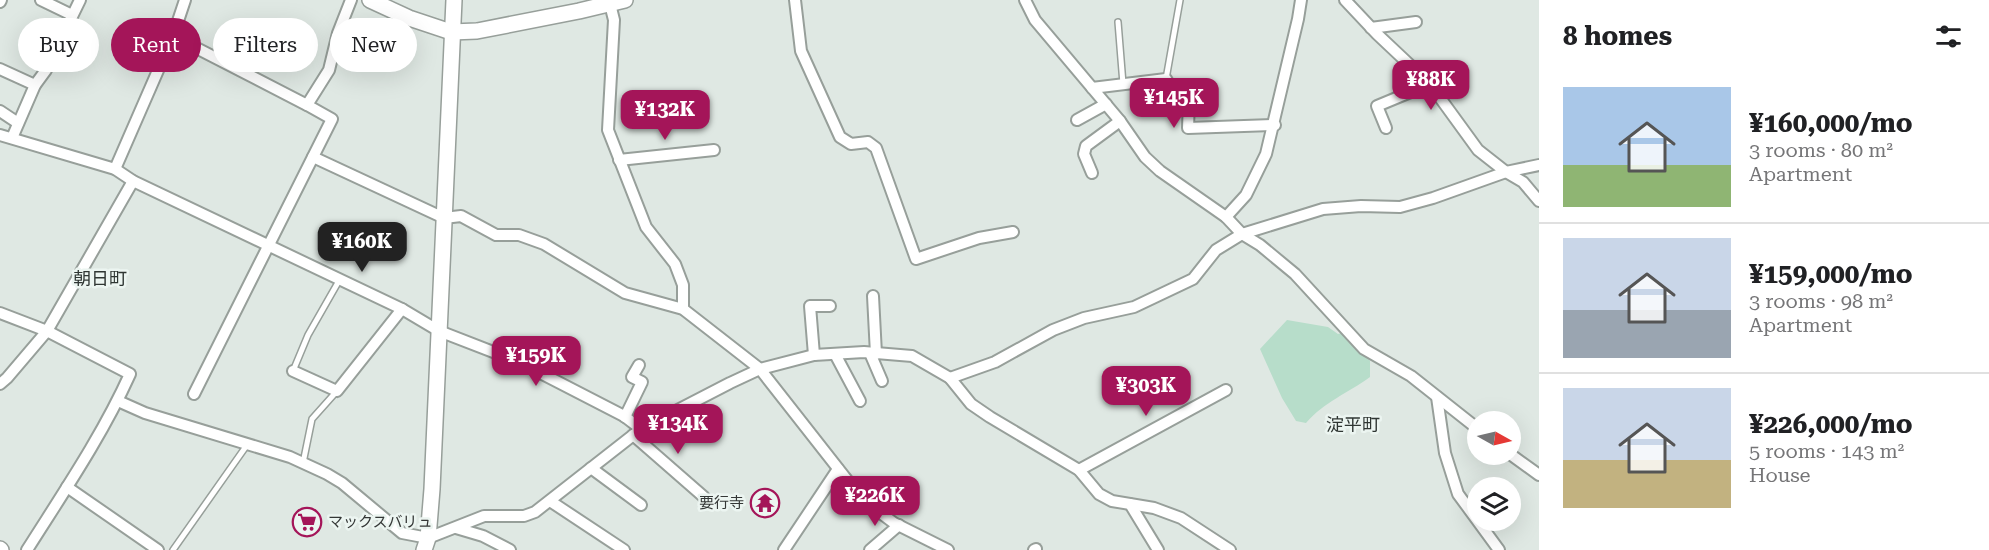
<!DOCTYPE html>
<html lang="en">
<head>
<meta charset="utf-8">
<style>
  :root { --surface:#fff; --page:#f2f2f2; --text:#202124; --muted:#757577; --line:#e0e0e0; --accent:#a41559 }
  body { margin:0; font-family:"Roboto Serif","Noto Sans JP",serif; background:var(--page); color:var(--text); height:100vh; display:flex; flex-direction:column; font-size:22px; white-space:nowrap }
  * { box-sizing:border-box; margin:0 }
  p { font-size:20px; color:var(--muted) }
  .icon { flex:none; width:33px; height:33px; fill:none; stroke:currentColor; stroke-width:2; stroke-linecap:round; stroke-linejoin:round }
  .map { position:relative; flex:1; overflow:hidden }
  .drawer { display:flex; flex-direction:column; background:var(--surface); width:450px }
  .drawer>* { flex:none }
  .hud { position:absolute; left:18px; top:18px; width:570px; height:54px; display:flex; gap:12px }
  .needle { width:39px; rotate:98deg }
  .controls { position:absolute; left:1467px; top:411px; display:grid; gap:12px }
  .controls a { display:grid; place-items:center; width:54px; height:54px; border-radius:50%; background:var(--surface); box-shadow:0 6px 24px #0002; font-size:30px }
  .price { position:absolute; translate:-50% -51px; padding:0 14px; border-radius:12px; background:var(--accent); color:#fff; font-size:20px; line-height:39px; filter:drop-shadow(0 2px 3px #0008) }
  .price::after { content:''; position:absolute; left:50%; top:36px; width:18px; height:14px; margin-left:-9px; background:inherit; clip-path:polygon(0 0,100% 0,50% 100%) }
  .price.current { background:#222; color:#fff }
  ul { padding:0; list-style:none }
  li { display:flex; align-items:center; gap:18px; height:150px; padding:0 24px }
  li+li { border-top:2px solid var(--line) }
  li span { display:grid; place-items:center; flex:none; width:168px; height:120px; border-radius:0px; color:#555 }
  li>.icon { margin-inline-start:auto }
  span .icon { width:72px; height:72px; fill:#fffc; stroke-width:1 }
  li b { font-size:26px }
  h2 { display:flex; justify-content:space-between; align-items:center; height:72px; padding:0 24px; font-size:26px }
  .pill { padding:0 21px; border-radius:27px; background:var(--surface); box-shadow:0 6px 24px #0002; font-size:21px; line-height:54px }
  .pill.current { background:var(--accent); color:#fff }
  main { display:flex; flex:1; min-height:0 }
  .map>svg:first-child { display:block }
  .green { fill:#b7ddca }
  .lines { fill:none; stroke-linecap:round; stroke-linejoin:round }
  .lane-casing { stroke:#979f9a; stroke-width:8 }
  .street-casing { stroke:#979f9a; stroke-width:14 }
  .secondary-casing { stroke:#979f9a; stroke-width:18 }
  .lane { stroke:#fff; stroke-width:5 }
  .street { stroke:#fff; stroke-width:10 }
  .secondary { stroke:#fff; stroke-width:15 }
  .labels { text-anchor:middle; dominant-baseline:central; stroke-width:5; stroke-linejoin:round; paint-order:stroke }
  .poi-label { font-size:15px; fill:#343736; stroke:#ecf5f1; text-anchor:end }
  .quarter-label { font-size:18px; fill:#2f3633; stroke:#ecf5f1 }
</style>
</head>
<body>
<main>
<div class="map">
<svg width="1539" height="550" viewBox="0 0 1539 550">
  <rect width="100%" height="100%" fill="#dfe8e3"/>
  <path class="green" d="M 1287,320 L 1328,327 L 1338,334 L 1348,331 L 1370,361 L 1370,377 C 1348,393 1324,402 1306,423 L 1296,421 L 1282,398 L 1260,349 Z"/>
  <g class="lines">
    <g class="lane-casing">
      <g id="lane">
        <path d="M 1118,22 L 1123,84"/>
        <path d="M 1166,79 L 1180,0"/>
        <path d="M 1133,84 L 1149,107"/>
        <path d="M 293,371 L 308,335 L 340,279"/>
        <path d="M 303,463 L 312,419 L 337,391"/>
        <path d="M 173,550 L 247,445"/>
      </g>
    </g>
    <g class="street-casing">
      <g id="street">
        <path d="M 41,0 L 72,15"/>
        <path d="M 795,0 L 801,51 L 840,137 L 851,144 L 868,142 L 876,148 L 916,259 L 979,238 L 1013,232"/>
        <path d="M 1025,0 L 1035,20 L 1120,121 L 1145,157 L 1160,171 L 1226,217 L 1242,234 L 1260,245 L 1295,274 L 1364,349 L 1411,376 L 1478,429"/>
        <path d="M 1345,0 L 1377,34 L 1430,84 L 1478,150 L 1506,172 L 1523,182 L 1539,201"/>
        <path d="M 0,2 L 1,0"/>
        <path d="M 610,4 L 614,20 L 608,130 L 646,227 L 675,264 L 683,285 L 683,309"/>
        <path d="M 1371,28 L 1416,22"/>
        <path d="M 173,36 L 307,105"/>
        <path d="M 0,69 L 35,85"/>
        <path d="M 1092,88 L 1166,79 L 1173,91 L 1189,101 L 1188,128 L 1275,125"/>
        <path d="M 0,111 L 18,123"/>
        <path d="M 1077,120 L 1106,104"/>
        <path d="M 1386,128 L 1377,106 L 1430,84"/>
        <path d="M 0,135 L 115,169 L 133,181 L 402,309 L 439,331 L 519,362 L 558,382 L 624,416 L 641,429"/>
        <path d="M 12,138 L 35,85 L 46,70 L 80,0"/>
        <path d="M 313,157 L 444,218 L 461,216 L 496,235 L 519,235 L 544,244 L 625,293 L 683,309 L 760,369 L 862,499 L 894,523 L 948,550"/>
        <path d="M 619,160 L 714,150"/>
        <path d="M 115,169 L 173,36 L 185,0"/>
        <path d="M 1092,173 L 1084,154 L 1086,146 L 1120,121"/>
        <path d="M 1226,217 L 1246,195 L 1266,154 L 1298,19 L 1301,0"/>
        <path d="M 873,296 L 876,354"/>
        <path d="M 0,313 L 47,331 L 130,374 C 102,436 63,493 27,550"/>
        <path d="M 870,353 L 882,381"/>
        <path d="M 835,354 L 860,401"/>
        <path d="M 814,355 L 810,306 L 830,306"/>
        <path d="M 293,371 L 337,391 L 402,309"/>
        <path d="M 950,378 L 995,362 L 1053,330 L 1084,318 L 1134,307 L 1193,279 L 1216,250 L 1242,234 L 1323,209 L 1361,206 L 1400,207 L 1433,198 L 1506,172 L 1539,165"/>
        <path d="M 0,384 L 7,378 L 47,331 L 133,181"/>
        <path d="M 194,394 L 332,119 L 307,105 L 329,70 L 338,33 L 351,0"/>
        <path d="M 1437,397 L 1445,453 L 1458,494 L 1499,550"/>
        <path d="M 118,401 L 145,413 L 290,457 L 327,474 L 342,483 L 402,533 L 428,538 L 484,516 L 524,516 L 535,512 L 641,429 L 730,383 L 760,369 L 814,355 L 864,352 L 912,356 L 950,378 L 971,404 L 990,417 L 1079,470 L 1099,494 L 1112,501 L 1154,508 L 1181,518 L 1230,550"/>
        <path d="M 625,417 L 642,382 L 632,377 L 639,365"/>
        <path d="M 633,435 L 704,497"/>
        <path d="M 1510,454 L 1539,475"/>
        <path d="M 591,468 L 641,505"/>
        <path d="M 1079,470 L 1226,390"/>
        <path d="M 67,487 L 158,550"/>
        <path d="M 550,501 L 624,550"/>
        <path d="M 1130,504 L 1158,550"/>
        <path d="M 456,528 L 483,536 L 510,550"/>
        <path d="M 784,550 L 838,469"/>
        <path d="M 870,550 L 899,525"/>
        <path d="M 1034,550 L 1036,549"/>
      </g>
    </g>
    <g class="secondary-casing">
      <g id="secondary">
        <path d="M 370,0 L 409,18 L 451,32 L 477,31 L 579,11 L 625,0"/>
        <path d="M 0,549 L 1,550"/>
        <path d="M 424,550 L 428,538 L 432,489 L 454,0"/>
      </g>
    </g>
    <use href="#lane" class="lane"/>
    <use href="#street" class="street"/>
    <use href="#secondary" class="secondary"/>
  </g>
  <defs>
    <g id="temple-ring" transform="scale(1.5)"><circle r="9.5" fill="#ecf5f1" stroke="#a41559" stroke-width="1.5"/><path d="M0-6L5-2H3V0L6.5 2.5H4V6H1.5V3h-3V6H-4V2.5H-6.5L-3 0V-2H-5Z" fill="#a41559"/></g>
    <g id="supermarket-ring" transform="scale(1.5)"><circle r="9.5" fill="#ecf5f1" stroke="#a41559" stroke-width="1.5"/><path d="M-6-5.5h2.5l.6 2H6L4.5 2H-2.5L-4.4-4H-6ZM-1.5 3.2a1.3 1.3 0 1 0 .1 0ZM3 3.2a1.3 1.3 0 1 0 .1 0Z" fill="#a41559"/></g>
  </defs>
  <g fill-rule="evenodd">
    <use href="#temple-ring" x="765" y="503"/>
    <use href="#supermarket-ring" x="307" y="522"/>
  </g>
  <g class="labels">
    <g class="poi-label">
      <text x="744" y="503">要行寺</text>
      <text x="328" y="522" text-anchor="start">マックスバリュ</text>
    </g>
    <g class="quarter-label">
      <text x="100" y="278">朝日町</text>
      <text x="1353" y="424">淀平町</text>
    </g>
  </g>
</svg>
<div class="controls">
<a><svg class="needle" viewBox="-14 -14 28 28"><path d="M0-13l5 13h-10z" fill="#e53935"/><path d="M0 13l5-13h-10z" fill="#757577"/></svg></a>
<a><svg class="icon" aria-label="layers" viewBox="0 0 24 24"><path d="M12 4l9 5-9 5-9-5zM3 14l9 5 9-5"/></svg></a>
</div>
<b class="price" style="left:1431px;top:111px">¥88K</b>
<b class="price" style="left:1174px;top:129px">¥145K</b>
<b class="price" style="left:665px;top:141px">¥132K</b>
<b class="price current" style="left:362px;top:273px">¥160K</b>
<b class="price" style="left:536px;top:387px">¥159K</b>
<b class="price" style="left:1146px;top:417px">¥303K</b>
<b class="price" style="left:678px;top:455px">¥134K</b>
<b class="price" style="left:875px;top:527px">¥226K</b>
<div class="hud">
<a class="pill">Buy</a>
<a class="pill current">Rent</a>
<a class="pill">Filters</a>
<a class="pill">New</a>
</div>
</div>
<section class="drawer">
<h2>8 homes<svg class="icon" aria-label="filters" viewBox="0 0 24 24"><path d="M4 7h16M4 17h16"/><circle cx="9" cy="7" r="2"/><circle cx="15" cy="17" r="2"/></svg></h2>
<ul>
<li><span style="background:linear-gradient(#a9c7e8 65%,#8fb573 0)"><svg class="icon" aria-label="home" viewBox="0 0 24 24"><path d="M3 11l9-7 9 7M6 9v11h12V9"/></svg></span><div><b>¥160,000/mo</b><p>3 rooms · 80 m²</p><p>Apartment</p></div></li>
<li><span style="background:linear-gradient(#c9d6e8 60%,#9aa5b1 0)"><svg class="icon" aria-label="home" viewBox="0 0 24 24"><path d="M3 11l9-7 9 7M6 9v11h12V9"/></svg></span><div><b>¥159,000/mo</b><p>3 rooms · 98 m²</p><p>Apartment</p></div></li>
<li><span style="background:linear-gradient(#c9d6e8 60%,#c2b280 0)"><svg class="icon" aria-label="home" viewBox="0 0 24 24"><path d="M3 11l9-7 9 7M6 9v11h12V9"/></svg></span><div><b>¥226,000/mo</b><p>5 rooms · 143 m²</p><p>House</p></div></li>
</ul>
</section>
</main>
</body>
</html>
